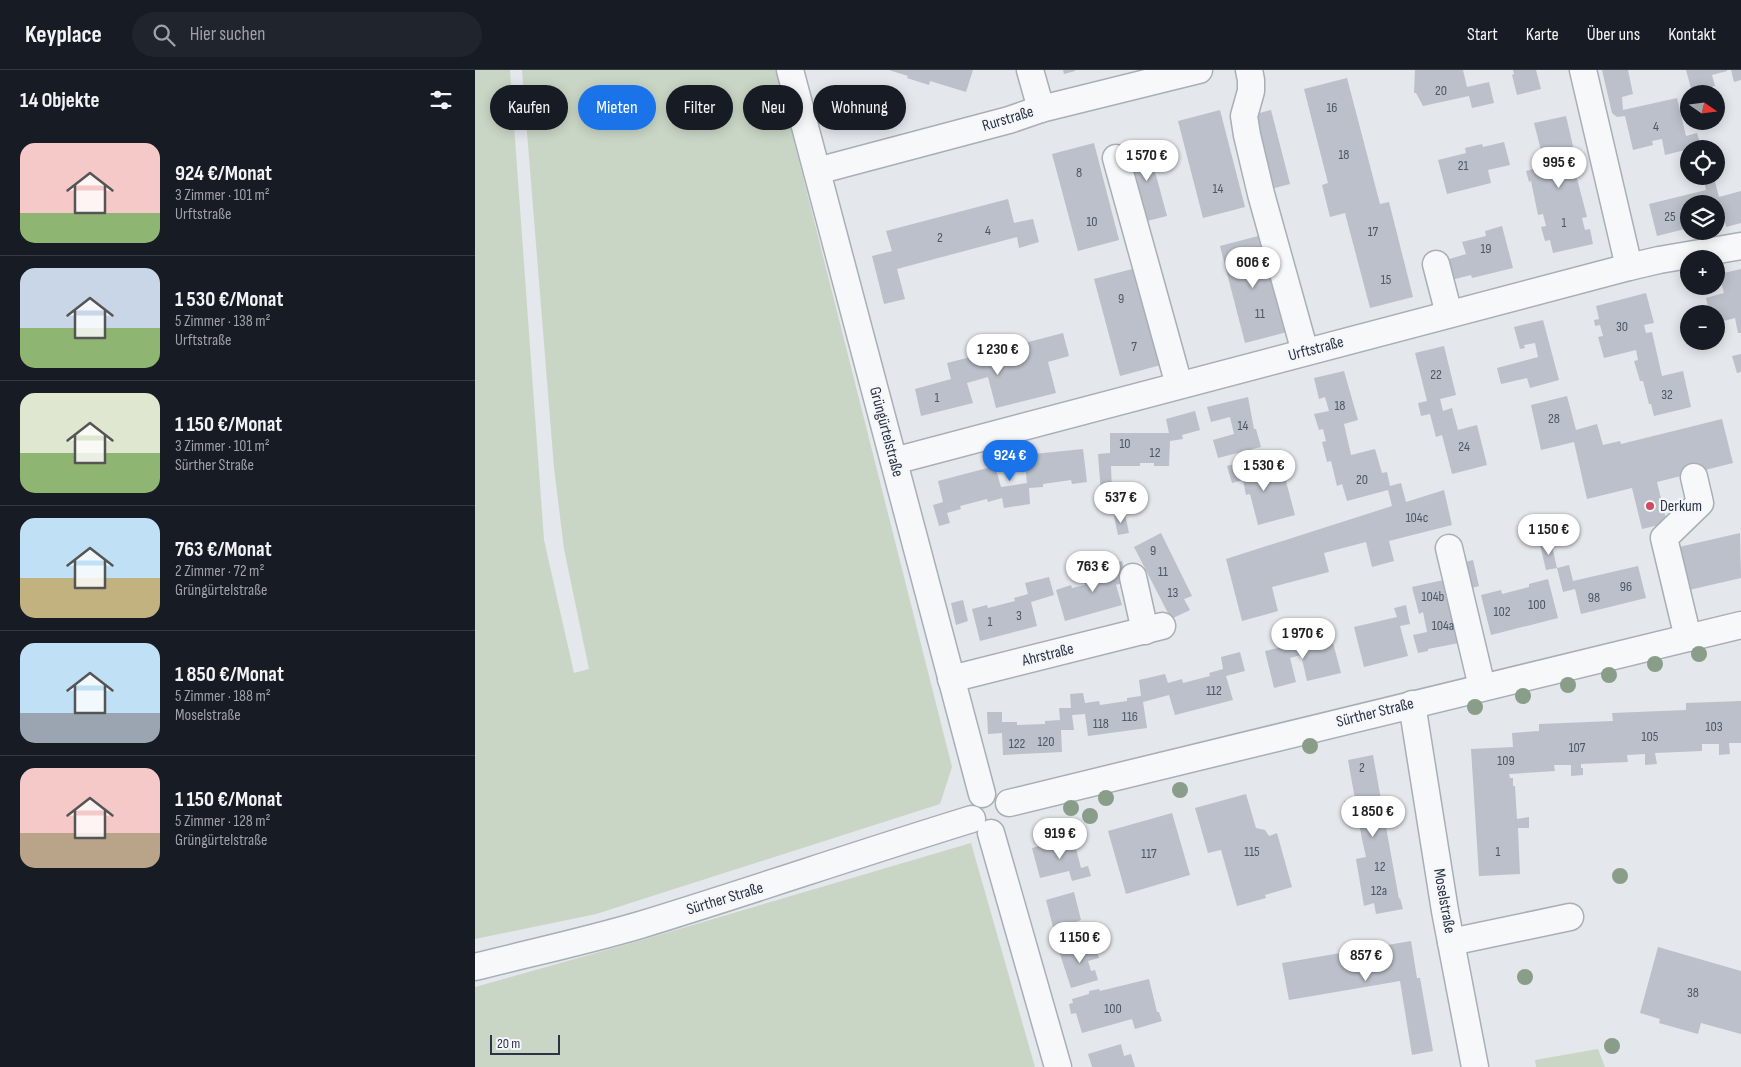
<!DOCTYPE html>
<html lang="de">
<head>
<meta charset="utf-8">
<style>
  :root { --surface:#171b24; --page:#20242c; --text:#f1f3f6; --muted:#9ea1a6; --line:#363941; --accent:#1a73e8 }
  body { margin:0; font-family:"Sofia Sans Condensed",sans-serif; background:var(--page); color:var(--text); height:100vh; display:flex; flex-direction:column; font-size:19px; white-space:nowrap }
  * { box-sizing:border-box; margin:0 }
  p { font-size:16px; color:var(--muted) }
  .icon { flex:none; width:28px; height:28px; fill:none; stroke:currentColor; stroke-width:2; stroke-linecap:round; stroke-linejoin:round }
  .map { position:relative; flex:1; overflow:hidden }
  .panel { display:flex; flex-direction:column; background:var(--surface); width:475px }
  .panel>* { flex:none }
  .banner { position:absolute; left:15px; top:15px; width:475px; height:45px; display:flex; gap:10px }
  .needle { width:32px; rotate:104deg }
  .tools { position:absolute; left:1205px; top:15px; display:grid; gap:10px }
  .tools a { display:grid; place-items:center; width:45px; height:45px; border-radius:50%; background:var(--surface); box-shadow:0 2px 12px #0003; font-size:25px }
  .scale { position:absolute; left:15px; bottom:12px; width:70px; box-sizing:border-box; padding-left:5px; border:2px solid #2b3445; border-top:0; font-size:14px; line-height:18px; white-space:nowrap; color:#2b3445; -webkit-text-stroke:4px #f4f6f9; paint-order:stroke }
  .price { position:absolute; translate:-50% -42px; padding:0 11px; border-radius:18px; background:#fff; color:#222; font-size:16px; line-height:32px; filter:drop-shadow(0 1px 2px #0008) }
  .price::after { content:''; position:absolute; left:50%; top:30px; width:15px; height:11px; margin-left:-8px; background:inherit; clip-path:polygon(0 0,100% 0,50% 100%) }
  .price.active { background:var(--accent); color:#fff }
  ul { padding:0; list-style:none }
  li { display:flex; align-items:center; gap:15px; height:125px; padding:0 20px }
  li+li { border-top:1px solid var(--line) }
  li span { display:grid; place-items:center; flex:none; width:140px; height:100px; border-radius:15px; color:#555 }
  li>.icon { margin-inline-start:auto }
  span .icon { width:60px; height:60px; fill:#fffc; stroke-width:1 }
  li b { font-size:21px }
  h2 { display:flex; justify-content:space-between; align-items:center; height:60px; padding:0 20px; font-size:21px }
  .tag { padding:0 18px; border-radius:22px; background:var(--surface); box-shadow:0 2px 12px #0003; font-size:18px; line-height:45px }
  .tag.active { background:var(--accent); color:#fff }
  header { display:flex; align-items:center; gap:30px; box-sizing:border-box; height:70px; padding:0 25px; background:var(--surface); border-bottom:1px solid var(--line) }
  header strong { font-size:24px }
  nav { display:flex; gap:28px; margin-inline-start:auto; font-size:18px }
  .search { width:350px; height:45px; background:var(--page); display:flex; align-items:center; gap:12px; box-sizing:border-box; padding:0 18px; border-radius:28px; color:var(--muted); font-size:19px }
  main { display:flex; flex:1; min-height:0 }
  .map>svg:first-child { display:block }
  .green { fill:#c9d6c5 }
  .building { fill:#bbc0ca }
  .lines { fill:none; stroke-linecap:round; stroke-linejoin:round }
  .minor-casing { stroke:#a9aeb7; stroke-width:29 }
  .minor { stroke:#f7f8fa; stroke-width:26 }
  .tree { fill:#899d89 }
  .poi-dot { fill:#d1495b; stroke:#f4f6f9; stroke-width:2 }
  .labels { text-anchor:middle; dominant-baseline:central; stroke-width:4.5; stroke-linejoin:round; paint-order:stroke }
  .number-label { font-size:14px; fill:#4f5766 }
  .street-label { font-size:16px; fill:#2b3445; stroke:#f4f6f9 }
  .poi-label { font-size:16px; fill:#2b3445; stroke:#f4f6f9; text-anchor:start }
</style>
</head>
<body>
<header>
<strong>Keyplace</strong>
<div class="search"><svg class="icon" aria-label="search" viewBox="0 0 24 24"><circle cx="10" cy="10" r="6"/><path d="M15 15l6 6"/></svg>Hier suchen</div>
<nav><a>Start</a><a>Karte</a><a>Über uns</a><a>Kontakt</a></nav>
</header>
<main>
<section class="panel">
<h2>14 Objekte<svg class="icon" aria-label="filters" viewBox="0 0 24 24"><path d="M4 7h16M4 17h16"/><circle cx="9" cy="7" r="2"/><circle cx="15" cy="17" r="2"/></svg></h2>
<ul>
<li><span style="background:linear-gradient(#f6c9c9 70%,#8fb573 0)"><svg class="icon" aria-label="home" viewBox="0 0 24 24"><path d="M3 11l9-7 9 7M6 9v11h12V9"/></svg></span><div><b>924 €/Monat</b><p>3 Zimmer · 101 m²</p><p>Urftstraße</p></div></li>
<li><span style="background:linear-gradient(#c9d6e8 60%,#8fb573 0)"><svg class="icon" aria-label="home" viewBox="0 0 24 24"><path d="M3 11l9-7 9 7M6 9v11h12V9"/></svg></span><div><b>1 530 €/Monat</b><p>5 Zimmer · 138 m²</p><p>Urftstraße</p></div></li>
<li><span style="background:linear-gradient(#dfe7d0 60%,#8fb573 0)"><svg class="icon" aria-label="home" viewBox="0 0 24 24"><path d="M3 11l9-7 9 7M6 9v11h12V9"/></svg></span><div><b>1 150 €/Monat</b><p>3 Zimmer · 101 m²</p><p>Sürther Straße</p></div></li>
<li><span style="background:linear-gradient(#bfe0f5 60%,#c2b280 0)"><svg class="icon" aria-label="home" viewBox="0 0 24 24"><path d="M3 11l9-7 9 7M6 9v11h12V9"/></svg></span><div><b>763 €/Monat</b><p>2 Zimmer · 72 m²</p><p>Grüngürtelstraße</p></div></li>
<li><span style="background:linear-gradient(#bfe0f5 70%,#9aa5b1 0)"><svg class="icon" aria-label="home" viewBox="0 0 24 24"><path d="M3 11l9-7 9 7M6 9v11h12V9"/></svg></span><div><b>1 850 €/Monat</b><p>5 Zimmer · 188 m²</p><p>Moselstraße</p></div></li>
<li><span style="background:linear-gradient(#f6c9c9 65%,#b9a48a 0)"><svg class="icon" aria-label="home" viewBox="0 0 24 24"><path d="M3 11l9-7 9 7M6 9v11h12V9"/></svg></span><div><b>1 150 €/Monat</b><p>5 Zimmer · 128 m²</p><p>Grüngürtelstraße</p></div></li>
</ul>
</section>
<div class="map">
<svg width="1266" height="997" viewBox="0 0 1266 997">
  <rect width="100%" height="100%" fill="#e4e7ec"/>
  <g class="green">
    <path d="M 0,0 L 35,0 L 69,470 L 99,603 L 114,599 L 89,479 L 79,398 L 47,0 L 301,0 L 477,697 L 465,734 L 121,844 L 0,869 Z"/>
    <path d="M 496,773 L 560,997 L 0,997 L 0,917 L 167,870 Z"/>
    <path d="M 1123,979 L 1130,997 L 1061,997 L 1060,990 Z"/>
  </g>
  <g class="building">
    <path d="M 414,0 L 498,0 L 491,22 L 455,11 L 454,15 L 432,8 L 433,6 Z"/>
    <path d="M 588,0 L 600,0 L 600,1 L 589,4 Z"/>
    <path d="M 940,0 L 988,0 L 992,17 L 1014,12 L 1019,33 L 997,38 L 994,26 L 948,36 L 941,23 L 939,23 Z"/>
    <path d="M 1038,0 L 1061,0 L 1066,19 L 1042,25 L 1037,5 L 1039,4 Z"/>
    <path d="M 1127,0 L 1153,0 L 1158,24 L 1147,27 L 1148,40 L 1202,28 L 1211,66 L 1222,63 L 1226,76 L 1190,85 L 1187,69 L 1177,71 L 1178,75 L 1158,80 L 1150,46 L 1142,47 L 1137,43 Z"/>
    <path d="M 1211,0 L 1252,0 L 1252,1 L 1237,5 L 1240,16 L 1217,22 Z"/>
    <path d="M 1256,0 L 1266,0 L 1266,10 L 1259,12 Z"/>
    <path d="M 872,8 L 905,134 L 914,132 L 938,227 L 895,238 L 870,143 L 855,147 L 847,115 L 853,113 L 829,19 Z"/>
    <path d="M 745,40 L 770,137 L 728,148 L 703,51 Z"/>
    <path d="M 796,40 L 815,114 L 796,119 L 777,45 Z"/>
    <path d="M 1091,46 L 1101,89 L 1083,94 L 1085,104 L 1100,101 L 1112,147 L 1107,148 L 1110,160 L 1115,159 L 1118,174 L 1078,183 L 1075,170 L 1070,171 L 1066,157 L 1071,156 L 1068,144 L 1063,145 L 1056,111 L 1054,112 L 1051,101 L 1070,96 L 1059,53 Z"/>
    <path d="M 672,72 L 692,146 L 672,151 L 652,77 Z"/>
    <path d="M 1029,72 L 1035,95 L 1013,100 L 1016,113 L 972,124 L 963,90 L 991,83 L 990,78 L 1007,74 L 1008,77 Z"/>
    <path d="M 619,73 L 644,170 L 603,181 L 577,84 Z"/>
    <path d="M 1239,108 L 1244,127 L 1266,121 L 1266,153 L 1251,157 L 1246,134 L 1214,134 L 1214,158 L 1182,166 L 1174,134 L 1231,120 L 1229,111 Z"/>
    <path d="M 533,129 L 539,153 L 558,149 L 564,172 L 544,178 L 542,167 L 422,199 L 430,229 L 409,234 L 397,186 L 417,181 L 411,161 Z"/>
    <path d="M 1027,156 L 1038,198 L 997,208 L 996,205 L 976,210 L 971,190 L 991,184 L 987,172 L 1011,166 L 1010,161 Z"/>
    <path d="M 787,165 L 812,262 L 770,273 L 745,176 Z"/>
    <path d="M 661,198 L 686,295 L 645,306 L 619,209 Z"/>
    <path d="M 1266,199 L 1266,263 L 1263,263 L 1260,248 L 1241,253 L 1241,244 L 1232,244 L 1230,238 L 1233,237 L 1231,228 L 1249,223 L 1244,204 Z"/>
    <path d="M 1171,223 L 1179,253 L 1169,255 L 1171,263 L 1177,262 L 1187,306 L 1208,301 L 1216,337 L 1179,346 L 1176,334 L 1174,334 L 1168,311 L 1165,311 L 1159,291 L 1163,290 L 1161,280 L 1129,288 L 1123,267 L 1128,266 L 1125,255 L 1120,256 L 1119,250 L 1124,249 L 1121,236 Z"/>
    <path d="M 1068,250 L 1084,310 L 1055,318 L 1052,308 L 1026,314 L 1022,298 L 1063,287 L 1060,273 L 1049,275 L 1050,278 L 1045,279 L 1039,257 Z"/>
    <path d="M 588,263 L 594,286 L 573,292 L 581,323 L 521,338 L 513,307 L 492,313 L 498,333 L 446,346 L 440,319 L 476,309 L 472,293 Z"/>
    <path d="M 969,276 L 981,325 L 965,329 L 968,341 L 977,338 L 983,360 L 1002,355 L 1012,395 L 977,404 L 967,365 L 961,367 L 955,344 L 946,346 L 943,333 L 952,331 L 940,283 Z"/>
    <path d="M 1266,284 L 1266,302 L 1262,303 L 1257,286 Z"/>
    <path d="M 869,301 L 883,350 L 869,354 L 876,385 L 900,379 L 907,403 L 912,402 L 915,416 L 926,413 L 931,432 L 969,420 L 977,455 L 914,471 L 919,491 L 897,497 L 891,472 L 849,483 L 854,502 L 797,517 L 803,541 L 767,551 L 751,489 L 917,436 L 913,420 L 872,431 L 867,414 L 862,416 L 856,391 L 852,392 L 847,372 L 851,371 L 848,359 L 844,360 L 839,344 L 854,341 L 850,327 L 844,329 L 839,308 Z"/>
    <path d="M 1092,326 L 1101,360 L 1122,354 L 1128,375 L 1145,371 L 1146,374 L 1247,349 L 1258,393 L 1182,412 L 1192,453 L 1167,459 L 1157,418 L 1112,429 L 1099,372 L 1066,380 L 1056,335 Z"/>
    <path d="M 773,327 L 779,359 L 781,359 L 786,377 L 743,388 L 738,370 L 759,364 L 755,347 L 736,352 L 732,337 Z"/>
    <path d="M 720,341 L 725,360 L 707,365 L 708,369 L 695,371 L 694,396 L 679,396 L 679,393 L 665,393 L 665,396 L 636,396 L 637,422 L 626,423 L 623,384 L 635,383 L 635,363 L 694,363 L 691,349 Z"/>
    <path d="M 608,379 L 612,412 L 597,414 L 596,410 L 568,414 L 568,417 L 554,418 L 555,434 L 529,438 L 527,428 L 513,432 L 512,429 L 485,436 L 486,439 L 472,443 L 475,453 L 464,456 L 458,435 L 468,432 L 463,411 L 520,396 L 526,417 L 552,413 L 549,385 Z"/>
    <path d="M 776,390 L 781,407 L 808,400 L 820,445 L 783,455 L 775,424 L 771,425 L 768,410 L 757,413 L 752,396 Z"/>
    <path d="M 650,444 L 654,463 L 643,465 L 639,446 Z"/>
    <path d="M 686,463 L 717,526 L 709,529 L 715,540 L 696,549 L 659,477 Z"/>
    <path d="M 1265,463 L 1266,508 L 1214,520 L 1204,477 Z"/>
    <path d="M 1076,472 L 1082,498 L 1071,500 L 1065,475 Z"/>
    <path d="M 998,490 L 1004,516 L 993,519 L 986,493 Z"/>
    <path d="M 647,491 L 652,511 L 641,515 L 647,535 L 590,551 L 581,520 L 596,515 L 597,518 L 610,515 L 607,502 L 620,498 L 623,507 L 637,503 L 635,494 Z"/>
    <path d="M 1094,495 L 1098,511 L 1163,496 L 1171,528 L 1106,544 L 1100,519 L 1088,522 L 1082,498 Z"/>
    <path d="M 574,507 L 579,525 L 556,532 L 562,556 L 505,571 L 497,539 L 512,535 L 513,538 L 540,531 L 539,528 L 553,524 L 550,513 Z"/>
    <path d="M 973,509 L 989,572 L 953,579 L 953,581 L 943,583 L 938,565 L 952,562 L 948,542 L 944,544 L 937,517 Z"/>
    <path d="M 1073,509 L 1083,548 L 1016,565 L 1006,525 L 1026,520 L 1027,524 L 1054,517 L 1054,514 Z"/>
    <path d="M 488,530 L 493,551 L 481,555 L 476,533 Z"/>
    <path d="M 931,535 L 935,554 L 925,556 L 933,586 L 889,597 L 879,557 L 922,547 L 919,538 Z"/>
    <path d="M 820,562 L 824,578 L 834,575 L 832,566 L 847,562 L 850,571 L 857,569 L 866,603 L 832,611 L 826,585 L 815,588 L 821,612 L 799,618 L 790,581 L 812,576 L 810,564 Z"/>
    <path d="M 765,582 L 770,601 L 751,606 L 758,630 L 700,645 L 694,625 L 668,632 L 672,658 L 613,666 L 610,644 L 597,645 L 599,660 L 586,660 L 587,682 L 528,685 L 527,663 L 513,664 L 512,642 L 527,642 L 527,652 L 542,652 L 542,655 L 570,654 L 570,651 L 585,650 L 584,638 L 596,638 L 595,624 L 608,623 L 610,633 L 624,631 L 625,635 L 652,631 L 652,628 L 666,626 L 664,610 L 690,604 L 693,613 L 707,609 L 708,613 L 735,606 L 734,603 L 748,599 L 746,587 Z"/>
    <path d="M 1266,631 L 1266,673 L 1254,673 L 1255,684 L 1244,685 L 1244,674 L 1227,674 L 1227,681 L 1180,683 L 1182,694 L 1170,695 L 1170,684 L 1152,685 L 1153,692 L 1106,694 L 1106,698 L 1108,698 L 1108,705 L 1096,706 L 1096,695 L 1079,695 L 1080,701 L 1034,704 L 1035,708 L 1038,708 L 1038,716 L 1040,716 L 1042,749 L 1054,747 L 1054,758 L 1043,758 L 1045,804 L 1004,806 L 996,679 L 1038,677 L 1037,663 L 1064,661 L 1064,654 L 1138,651 L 1137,643 L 1211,640 L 1211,633 Z"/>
    <path d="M 898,685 L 924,829 L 925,828 L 928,839 L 901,844 L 899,833 L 889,836 L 881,789 L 891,787 L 887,769 L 883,748 L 873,750 L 869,731 L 880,729 L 873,690 Z"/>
    <path d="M 771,724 L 781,758 L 790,760 L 794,766 L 802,763 L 817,817 L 790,825 L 791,828 L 762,836 L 746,780 L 733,783 L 720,738 Z"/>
    <path d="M 697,743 L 715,805 L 651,824 L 633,761 Z"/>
    <path d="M 598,767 L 606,798 L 613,796 L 616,806 L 597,811 L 594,801 L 565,808 L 557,778 Z"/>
    <path d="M 599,822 L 606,850 L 601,852 L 604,861 L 583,867 L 580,857 L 578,857 L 571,830 Z"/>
    <path d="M 619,871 L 624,888 L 613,891 L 616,901 L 620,900 L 623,910 L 596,918 L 584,881 Z"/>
    <path d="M 936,871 L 942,908 L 945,908 L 958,981 L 937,985 L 925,911 L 814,930 L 807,893 Z"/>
    <path d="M 1183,877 L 1266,901 L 1266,964 L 1226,953 L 1223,964 L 1184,953 L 1185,949 L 1165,943 Z"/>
    <path d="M 674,909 L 682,942 L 684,942 L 687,951 L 660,959 L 657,949 L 607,963 L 601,943 L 596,944 L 594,934 L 598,933 L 597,929 L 614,924 L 614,921 L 624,919 L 625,921 Z"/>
    <path d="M 646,974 L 649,986 L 656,984 L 660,997 L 617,997 L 613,984 Z"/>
  </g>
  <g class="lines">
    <g class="minor-casing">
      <g id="minor">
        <path d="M 315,0 L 507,724"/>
        <path d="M 555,0 L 566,39"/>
        <path d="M 774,0 L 776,10 L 776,21 L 769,46 L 772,65 L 786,124 L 830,282"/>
        <path d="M 1108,0 L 1154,197"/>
        <path d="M 641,88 L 704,315"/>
        <path d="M 342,101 L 534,50 L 566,39 L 724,0"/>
        <path d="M 961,194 L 974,244"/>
        <path d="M 419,391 L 1154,197 L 1184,190 L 1266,176"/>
        <path d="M 974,478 L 1007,617"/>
        <path d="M 658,507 L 670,561"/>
        <path d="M 1213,568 L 1189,468 L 1225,433 L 1219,407"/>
        <path d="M 476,609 L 687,556"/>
        <path d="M 937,634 L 970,841 L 1000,997"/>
        <path d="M 534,733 L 1266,555"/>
        <path d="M 516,763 L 583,997"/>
        <path d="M 976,872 L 1095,847"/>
        <path d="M 0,897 C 55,883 111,871 165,855 C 276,821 386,783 497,749"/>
      </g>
    </g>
    <use href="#minor" class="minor"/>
  </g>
  <g class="tree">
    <circle cx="1224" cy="584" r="8"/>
    <circle cx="1180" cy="594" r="8"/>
    <circle cx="1134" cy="605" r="8"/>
    <circle cx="1093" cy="615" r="8"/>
    <circle cx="1048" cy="626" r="8"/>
    <circle cx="1000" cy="637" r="8"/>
    <circle cx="835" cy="676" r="8"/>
    <circle cx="705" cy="720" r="8"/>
    <circle cx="631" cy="728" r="8"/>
    <circle cx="596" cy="738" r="8"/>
    <circle cx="615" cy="746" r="8"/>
    <circle cx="1145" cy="806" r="8"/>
    <circle cx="1050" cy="907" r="8"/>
    <circle cx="1137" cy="976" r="8"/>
  </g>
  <circle class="poi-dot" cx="1175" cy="436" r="5"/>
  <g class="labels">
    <g class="number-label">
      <text x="966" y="20">20</text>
      <text x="857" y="37">16</text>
      <text x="1181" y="56">4</text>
      <text x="869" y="84">18</text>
      <text x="988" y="95">21</text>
      <text x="604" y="102">8</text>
      <text x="743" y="118">14</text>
      <text x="1195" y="146">25</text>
      <text x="617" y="151">10</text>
      <text x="1089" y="152">1</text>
      <text x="513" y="160">4</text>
      <text x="898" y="161">17</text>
      <text x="465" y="167">2</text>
      <text x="1011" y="178">19</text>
      <text x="911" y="209">15</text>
      <text x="646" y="228">9</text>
      <text x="785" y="243">11</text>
      <text x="1147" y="256">30</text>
      <text x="659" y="276">7</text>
      <text x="961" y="304">22</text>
      <text x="1192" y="324">32</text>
      <text x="462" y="327">1</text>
      <text x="865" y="335">18</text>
      <text x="1079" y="348">28</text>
      <text x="768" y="355">14</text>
      <text x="650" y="373">10</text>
      <text x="989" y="376">24</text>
      <text x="680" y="382">12</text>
      <text x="887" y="409">20</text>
      <text x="942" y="447">104c</text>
      <text x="678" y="480">9</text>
      <text x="688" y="501">11</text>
      <text x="1151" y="516">96</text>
      <text x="698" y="522">13</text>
      <text x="958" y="526">104b</text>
      <text x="1119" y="527">98</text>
      <text x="1062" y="534">100</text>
      <text x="1027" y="541">102</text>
      <text x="544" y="545">3</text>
      <text x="515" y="551">1</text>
      <text x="968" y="555">104a</text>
      <text x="739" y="620">112</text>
      <text x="655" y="646">116</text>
      <text x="626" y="653">118</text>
      <text x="1239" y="656">103</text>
      <text x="1175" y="666">105</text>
      <text x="571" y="671">120</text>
      <text x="542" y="673">122</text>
      <text x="1102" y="677">107</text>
      <text x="1031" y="690">109</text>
      <text x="887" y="697">2</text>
      <text x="777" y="781">115</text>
      <text x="1023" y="781">1</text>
      <text x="674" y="783">117</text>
      <text x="905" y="796">12</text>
      <text x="904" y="820">12a</text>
      <text x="1218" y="922">38</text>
      <text x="638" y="938">100</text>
    </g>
    <g class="street-label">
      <text transform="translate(533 49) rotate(-17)">Rurstraße</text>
      <text transform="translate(841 279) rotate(-15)">Urftstraße</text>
      <text transform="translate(411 362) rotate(75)">Grüngürtelstraße</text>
      <text transform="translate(573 585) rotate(-14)">Ahrstraße</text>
      <text transform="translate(900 643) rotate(-14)">Sürther Straße</text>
      <text transform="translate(250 829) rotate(-17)">Sürther Straße</text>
      <text transform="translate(969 831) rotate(80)">Moselstraße</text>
    </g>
    <g class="poi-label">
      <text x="1185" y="436">Derkum</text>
    </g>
  </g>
</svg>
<div class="tools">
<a><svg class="needle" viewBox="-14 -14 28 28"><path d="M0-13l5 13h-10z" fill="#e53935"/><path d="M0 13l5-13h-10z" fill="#9ea1a6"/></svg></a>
<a><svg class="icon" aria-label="locate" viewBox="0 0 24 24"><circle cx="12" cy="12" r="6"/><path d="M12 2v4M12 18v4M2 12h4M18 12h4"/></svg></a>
<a><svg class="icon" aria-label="layers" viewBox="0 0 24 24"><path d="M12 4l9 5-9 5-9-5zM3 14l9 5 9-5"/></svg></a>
<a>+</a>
<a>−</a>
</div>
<div class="scale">20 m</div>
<b class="price" style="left:672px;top:112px">1 570 €</b>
<b class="price" style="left:1084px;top:119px">995 €</b>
<b class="price" style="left:778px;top:219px">606 €</b>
<b class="price" style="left:523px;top:306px">1 230 €</b>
<b class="price active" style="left:535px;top:412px">924 €</b>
<b class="price" style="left:789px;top:422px">1 530 €</b>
<b class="price" style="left:646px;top:454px">537 €</b>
<b class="price" style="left:1074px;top:486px">1 150 €</b>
<b class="price" style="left:618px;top:523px">763 €</b>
<b class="price" style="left:828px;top:590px">1 970 €</b>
<b class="price" style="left:898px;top:768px">1 850 €</b>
<b class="price" style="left:585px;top:790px">919 €</b>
<b class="price" style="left:605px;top:894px">1 150 €</b>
<b class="price" style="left:891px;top:912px">857 €</b>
<div class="banner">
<a class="tag">Kaufen</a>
<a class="tag active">Mieten</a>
<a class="tag">Filter</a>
<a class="tag">Neu</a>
<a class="tag">Wohnung</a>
</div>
</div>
</main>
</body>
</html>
